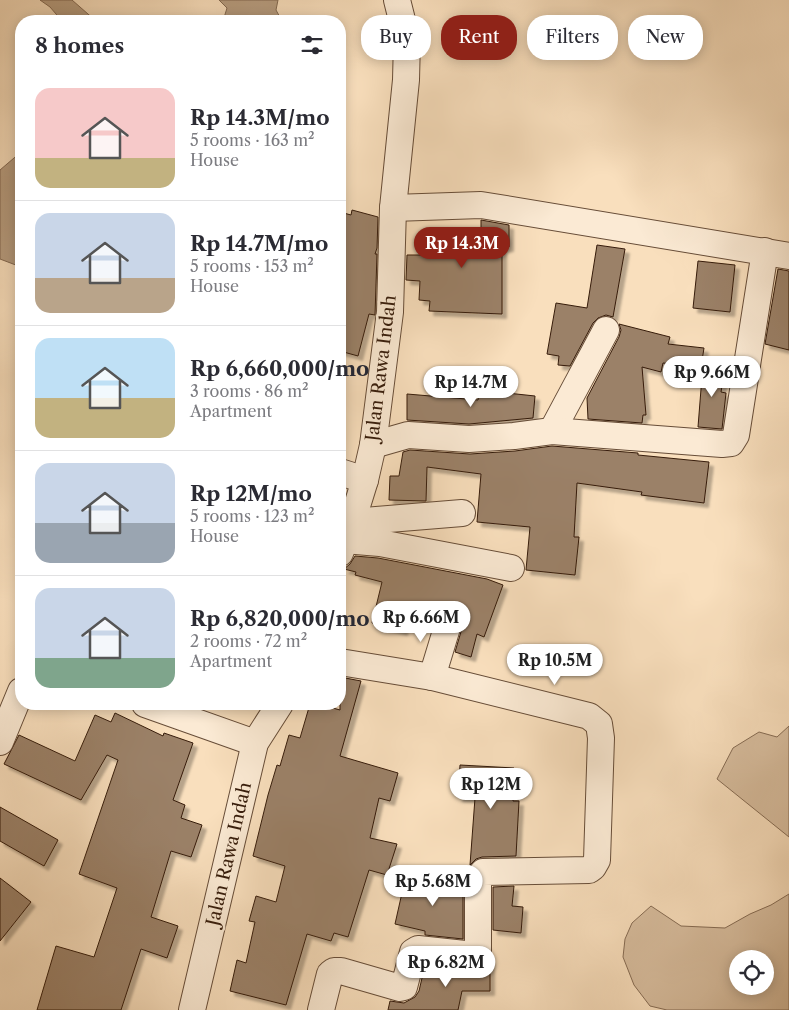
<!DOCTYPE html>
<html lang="en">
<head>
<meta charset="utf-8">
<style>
  :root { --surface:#fff; --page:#f7f7f7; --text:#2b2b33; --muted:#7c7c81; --line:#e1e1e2; --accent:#8f2418 }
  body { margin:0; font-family:"Libre Caslon Text",serif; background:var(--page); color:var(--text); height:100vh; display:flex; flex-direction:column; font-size:19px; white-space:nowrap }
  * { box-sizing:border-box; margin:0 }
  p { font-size:16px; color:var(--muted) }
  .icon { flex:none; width:28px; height:28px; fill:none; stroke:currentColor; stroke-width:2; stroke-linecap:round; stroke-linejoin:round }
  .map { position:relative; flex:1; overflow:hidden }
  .side { position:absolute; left:15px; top:15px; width:331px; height:695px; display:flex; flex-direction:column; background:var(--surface); border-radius:20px; box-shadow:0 2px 12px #0003 }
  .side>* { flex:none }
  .hud { position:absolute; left:361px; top:15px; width:352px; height:45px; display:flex; gap:10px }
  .controls { position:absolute; left:729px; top:950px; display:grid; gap:10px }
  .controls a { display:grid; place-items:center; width:45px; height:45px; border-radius:50%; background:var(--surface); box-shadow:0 2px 12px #0003; font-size:25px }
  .price { position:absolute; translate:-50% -42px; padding:0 11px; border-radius:18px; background:#fff; color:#222; font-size:16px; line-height:32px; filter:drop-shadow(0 1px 2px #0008) }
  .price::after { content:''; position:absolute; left:50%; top:30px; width:15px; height:11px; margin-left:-8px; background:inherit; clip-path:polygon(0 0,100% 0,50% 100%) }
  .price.on { background:var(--accent); color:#fff }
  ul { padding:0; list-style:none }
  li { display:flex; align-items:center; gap:15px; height:125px; padding:0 20px }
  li+li { border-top:1px solid var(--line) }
  li span { display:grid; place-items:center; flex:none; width:140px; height:100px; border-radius:15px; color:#555 }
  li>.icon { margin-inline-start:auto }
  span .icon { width:60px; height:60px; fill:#fffc; stroke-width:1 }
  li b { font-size:21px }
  h2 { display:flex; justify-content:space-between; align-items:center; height:60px; padding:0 20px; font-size:21px }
  .chip { padding:0 18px; border-radius:20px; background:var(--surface); box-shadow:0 2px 12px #0003; font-size:18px; line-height:45px }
  .chip.on { background:var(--accent); color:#fff }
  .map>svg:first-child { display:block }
  .green { fill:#d8be9f; stroke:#876d55; fill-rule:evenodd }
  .water { fill:#b79d80; stroke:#836951 }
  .building { fill:#9b8168; stroke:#361c0b; filter:url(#shadow) }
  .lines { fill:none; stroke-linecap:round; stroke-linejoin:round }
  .street-casing { stroke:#674d38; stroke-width:28 }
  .street { stroke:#fbead4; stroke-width:26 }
  .labels { text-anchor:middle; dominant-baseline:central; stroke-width:5; stroke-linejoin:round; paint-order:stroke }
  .street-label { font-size:18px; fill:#361c0b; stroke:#fbead4 }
</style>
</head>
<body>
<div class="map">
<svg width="789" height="1010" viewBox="0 0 789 1010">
  <defs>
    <filter id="shadow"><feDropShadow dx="4.5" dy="4.5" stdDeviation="1" flood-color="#0004"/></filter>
  </defs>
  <rect width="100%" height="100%" fill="#f9dfbd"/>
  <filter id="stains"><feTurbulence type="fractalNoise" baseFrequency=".004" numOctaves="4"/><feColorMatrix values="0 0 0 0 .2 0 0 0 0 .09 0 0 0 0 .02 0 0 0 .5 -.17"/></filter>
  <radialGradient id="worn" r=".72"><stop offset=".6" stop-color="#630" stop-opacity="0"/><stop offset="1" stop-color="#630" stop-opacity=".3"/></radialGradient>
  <g class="green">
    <path d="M 789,726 L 789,837 L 717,779 L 733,748 L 759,732 L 777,737 Z"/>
    <path d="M 789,894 L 789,1010 L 667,1010 L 650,1006 L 634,985 L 623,957 L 625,939 L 632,923 L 651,906 L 681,926 L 725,928 L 750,914 L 771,905 ZM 738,959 L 765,959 L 765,986 L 738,986 Z"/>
  </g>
  <g class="water">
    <path d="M 40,0 L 72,0 L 96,21 L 62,21 L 50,7 Z"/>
    <path d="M 219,0 L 278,0 L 276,10 L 282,21 L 223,21 L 227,8 Z"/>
    <path d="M 21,152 L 21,267 L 0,259 L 0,170 Z"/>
  </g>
  <g class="building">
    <path d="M 352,210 L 378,217 L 377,248 L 375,254 L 377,254 L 375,315 L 369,314 L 358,356 L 340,351 L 340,212 L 351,215 Z"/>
    <path d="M 481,220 L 509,225 L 509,247 L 502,248 L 502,314 L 429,311 L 430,301 L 419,300 L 420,281 L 406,280 L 407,255 L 424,255 L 425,230 L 481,232 Z"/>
    <path d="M 597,245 L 625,249 L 613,317 L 606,315 L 598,318 L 593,323 L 570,366 L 558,365 L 559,356 L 547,354 L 556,303 L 587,308 Z"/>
    <path d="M 698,261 L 735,265 L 730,312 L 693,308 Z"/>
    <path d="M 778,269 L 789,271 L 789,350 L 765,344 Z"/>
    <path d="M 619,324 L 670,337 L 668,344 L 704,348 L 701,367 L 663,363 L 661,372 L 642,367 L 646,415 L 643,415 L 642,423 L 588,419 L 587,398 L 619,337 L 621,330 Z"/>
    <path d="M 703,364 L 725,368 L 721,392 L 726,393 L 722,429 L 698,427 Z"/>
    <path d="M 479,390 L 535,396 L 533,418 L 469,424 L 407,420 L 407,394 L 478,400 Z"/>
    <path d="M 552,446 L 638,453 L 638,455 L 709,462 L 704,503 L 641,495 L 642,492 L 577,483 L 574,537 L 579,537 L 575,575 L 526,570 L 530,527 L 477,522 L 481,474 L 427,467 L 426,501 L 389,500 L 390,476 L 399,476 L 403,452 L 410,450 L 470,454 L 515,451 Z"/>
    <path d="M 355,556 L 378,558 L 487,579 L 503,585 L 484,637 L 477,634 L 471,657 L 455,652 L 463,625 L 464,618 L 460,611 L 454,607 L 445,607 L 439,610 L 435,616 L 408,609 L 403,631 L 372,623 L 382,582 L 355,575 L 356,572 L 344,569 L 350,564 Z"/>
    <path d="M 340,677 L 361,681 L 340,756 L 398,773 L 390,801 L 379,798 L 370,838 L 397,844 L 387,875 L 369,870 L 348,937 L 334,933 L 331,941 L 307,934 L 286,1005 L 230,991 L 237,960 L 246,963 L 255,922 L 249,921 L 256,896 L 276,902 L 285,866 L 253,856 L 268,795 L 277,765 L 280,766 L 289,735 L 300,738 L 310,704 L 319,704 L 340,710 Z"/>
    <path d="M 115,713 L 163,736 L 164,733 L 193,743 L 173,800 L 185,805 L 181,818 L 202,825 L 191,857 L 171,851 L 151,917 L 178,926 L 167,958 L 141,949 L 121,1010 L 37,1010 L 56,946 L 94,957 L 117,888 L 79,874 L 118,760 L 107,755 L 81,800 L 4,764 L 19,735 L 75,761 L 95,715 L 111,722 Z"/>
    <path d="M 460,765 L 514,768 L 513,801 L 519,801 L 516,856 L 482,857 L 476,859 L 470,865 L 475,798 L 458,797 Z"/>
    <path d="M 0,807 L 58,840 L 44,866 L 0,841 Z"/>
    <path d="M 406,875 L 436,882 L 436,878 L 463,881 L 463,939 L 425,935 L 425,931 L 395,924 Z"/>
    <path d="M 0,878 L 31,902 L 0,941 Z"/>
    <path d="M 514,886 L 512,906 L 523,907 L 521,933 L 493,930 L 493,887 Z"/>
    <path d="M 490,959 L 490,991 L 462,991 L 458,1010 L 388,1010 L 390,1001 L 404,1003 L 415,997 L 419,991 L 425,965 L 473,970 L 479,969 L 484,966 Z"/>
  </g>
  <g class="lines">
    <g class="street-casing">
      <g id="street">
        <path d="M 393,208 L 481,205 L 789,256"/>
        <path d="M 552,431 L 606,330"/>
        <path d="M 373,445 L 408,435 L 469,439 L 514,436 L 552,431 L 722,444 L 731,443 L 736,435 L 765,251"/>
        <path d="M 340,472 L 365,480"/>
        <path d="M 352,522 L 462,513"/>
        <path d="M 344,540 L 380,543 L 511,568"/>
        <path d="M 340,553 L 352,522 L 365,480 L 373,445 L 390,312 L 393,208 L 406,80 L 407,40 L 397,0"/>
        <path d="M 432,677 L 449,621"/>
        <path d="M 145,704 L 255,743"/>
        <path d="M 0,742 L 21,691"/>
        <path d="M 192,1010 L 255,743 L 280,704"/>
        <path d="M 321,1010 L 330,974 L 334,971 L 341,971 L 400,988 L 404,987 L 413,952 L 418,949 L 474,955 L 478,951 L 478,878 L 483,872 L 589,870 L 593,867 L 597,860 L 601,738 L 599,724 L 589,716 L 432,677 L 340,662"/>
      </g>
    </g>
    <use href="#street" class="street"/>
  </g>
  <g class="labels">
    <g class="street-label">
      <text transform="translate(381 368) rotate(-83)">Jalan Rawa Indah</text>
      <text transform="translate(229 854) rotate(-77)">Jalan Rawa Indah</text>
    </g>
  </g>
  <rect width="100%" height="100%" filter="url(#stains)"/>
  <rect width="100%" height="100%" fill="url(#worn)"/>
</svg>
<div class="controls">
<a><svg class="icon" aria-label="locate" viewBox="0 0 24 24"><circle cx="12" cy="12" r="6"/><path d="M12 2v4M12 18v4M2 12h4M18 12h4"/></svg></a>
</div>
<b class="price on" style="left:462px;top:269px">Rp 14.3M</b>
<b class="price" style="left:712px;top:398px">Rp 9.66M</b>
<b class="price" style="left:471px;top:408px">Rp 14.7M</b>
<b class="price" style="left:421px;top:643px">Rp 6.66M</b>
<b class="price" style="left:555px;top:686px">Rp 10.5M</b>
<b class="price" style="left:491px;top:810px">Rp 12M</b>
<b class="price" style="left:433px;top:907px">Rp 5.68M</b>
<b class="price" style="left:446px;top:988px">Rp 6.82M</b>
<div class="hud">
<a class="chip">Buy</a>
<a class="chip on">Rent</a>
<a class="chip">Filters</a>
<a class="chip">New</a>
</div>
<section class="side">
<h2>8 homes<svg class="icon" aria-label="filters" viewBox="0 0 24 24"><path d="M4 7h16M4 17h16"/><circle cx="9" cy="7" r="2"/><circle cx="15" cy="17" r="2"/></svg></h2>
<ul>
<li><span style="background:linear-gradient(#f6c9c9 70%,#c2b280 0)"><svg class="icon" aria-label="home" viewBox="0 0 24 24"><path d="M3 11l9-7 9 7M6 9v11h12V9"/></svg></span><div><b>Rp 14.3M/mo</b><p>5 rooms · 163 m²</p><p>House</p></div></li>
<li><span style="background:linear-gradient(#c9d6e8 65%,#b9a48a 0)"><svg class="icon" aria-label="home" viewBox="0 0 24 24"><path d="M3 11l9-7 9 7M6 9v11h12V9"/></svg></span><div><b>Rp 14.7M/mo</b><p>5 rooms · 153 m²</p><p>House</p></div></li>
<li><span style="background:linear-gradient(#bfe0f5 60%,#c2b280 0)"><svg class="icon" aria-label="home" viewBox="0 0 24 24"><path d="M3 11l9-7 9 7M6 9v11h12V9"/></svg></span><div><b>Rp 6,660,000/mo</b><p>3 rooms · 86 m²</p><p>Apartment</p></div></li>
<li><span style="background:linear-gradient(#c9d6e8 60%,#9aa5b1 0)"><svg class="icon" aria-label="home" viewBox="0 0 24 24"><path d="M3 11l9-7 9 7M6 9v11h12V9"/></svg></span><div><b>Rp 12M/mo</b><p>5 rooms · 123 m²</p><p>House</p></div></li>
<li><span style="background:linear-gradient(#c9d6e8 70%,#7fa58c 0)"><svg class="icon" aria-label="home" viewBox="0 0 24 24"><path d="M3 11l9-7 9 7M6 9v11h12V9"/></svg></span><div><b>Rp 6,820,000/mo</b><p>2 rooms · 72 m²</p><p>Apartment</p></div></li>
</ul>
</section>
</div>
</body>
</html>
